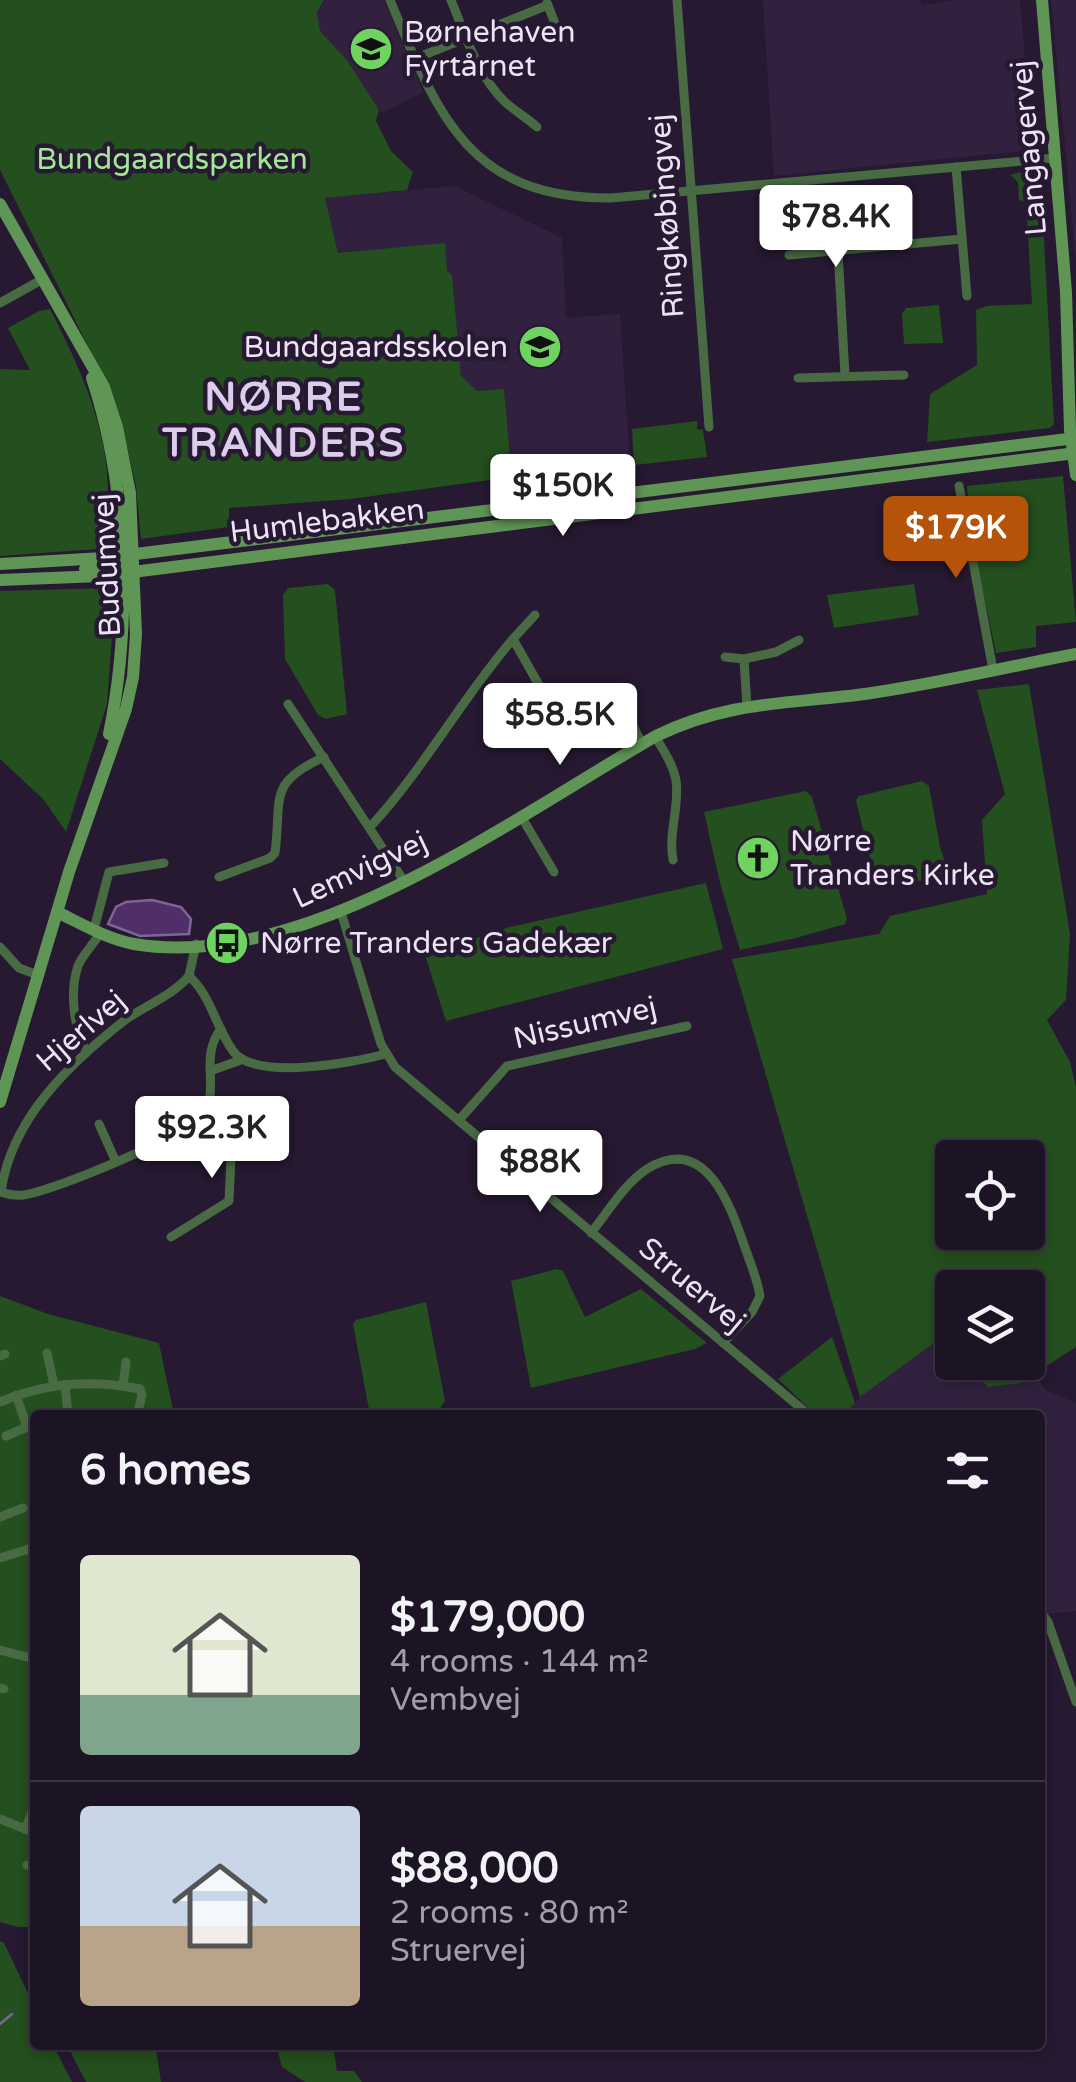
<!DOCTYPE html>
<html lang="en">
<head>
<meta charset="utf-8">
<style>
  :root { --surface:#1c1325; --page:#251c2d; --text:#f1f3f6; --muted:#a09ea7; --line:#3a3242; --accent:#b45309 }
  body { margin:0; font-family:"Varela Round",sans-serif; background:var(--page); color:var(--text); height:100vh; display:flex; flex-direction:column; font-size:38px; white-space:nowrap }
  * { box-sizing:border-box; margin:0 }
  p { font-size:32px; color:var(--muted) }
  .icon { flex:none; width:55px; height:55px; fill:none; stroke:currentColor; stroke-width:2; stroke-linecap:round; stroke-linejoin:round }
  .map { position:relative; flex:1; overflow:hidden }
  .side { position:absolute; left:30px; top:1410px; width:1015px; height:640px; display:flex; flex-direction:column; background:var(--surface); border-radius:10px; box-shadow:0 5px 15px #0003,0 0 0 2px var(--line) }
  .side>* { flex:none }
  .controls { position:absolute; left:935px; top:1140px; display:grid; gap:20px }
  .controls a { display:grid; place-items:center; width:110px; height:110px; border-radius:10px; background:var(--surface); box-shadow:0 5px 15px #0003,0 0 0 2px var(--line); font-size:50px }
  .price { position:absolute; translate:-50% -85px; padding:0 22px; border-radius:10px; background:#fff; color:#222; font-size:32px; line-height:65px; filter:drop-shadow(0 2px 5px #0008) }
  .price::after { content:''; position:absolute; left:50%; top:60px; width:30px; height:22px; margin-left:-15px; background:inherit; clip-path:polygon(0 0,100% 0,50% 100%) }
  .price.active { background:var(--accent); color:#fff }
  ul { padding:0; list-style:none }
  li { display:flex; align-items:center; gap:30px; height:250px; padding:0 50px }
  li+li { border-top:2px solid var(--line) }
  li span { display:grid; place-items:center; flex:none; width:280px; height:200px; border-radius:10px; color:#555 }
  li>.icon { margin-inline-start:auto }
  span .icon { width:120px; height:120px; fill:#fffc; stroke-width:1 }
  li b { font-size:42px }
  h2 { display:flex; justify-content:space-between; align-items:center; height:120px; padding:0 50px; font-size:42px }
  .map>svg:first-child { display:block }
  .built { fill:#31213e }
  .green { fill:#244f1e; fill-rule:evenodd }
  .water { fill:#4f2e69; stroke:#7e6593; stroke-width:2.5 }
  .lines { fill:none; stroke-linecap:round; stroke-linejoin:round }
  .stream { stroke:#7e6593; stroke-width:2.5 }
  .street { stroke:#496b44; stroke-width:9 }
  .secondary { stroke:#5f9656; stroke-width:12 }
  .labels { text-anchor:middle; dominant-baseline:central; stroke-width:9; stroke-linejoin:round; paint-order:stroke }
  .poi-label { font-size:30px; fill:#ece4f4; stroke:#261931; text-anchor:start }
  .street-label { font-size:30px; fill:#ece4f4; stroke:#261931 }
  .park-label { font-size:30px; fill:#a1e895; stroke:#261931 }
  .district-label { font-size:40px; font-weight:bold; letter-spacing:2.5px; fill:#ddcded; stroke:#261931 }
</style>
</head>
<body>
<div class="map">
<svg width="1076" height="2082" viewBox="0 0 1076 2082">
  <rect width="100%" height="100%" fill="#261931"/>
  <g class="built">
    <path d="M 324,0 L 384,0 L 423,92 L 383,113 L 379,110 L 347,60 L 320,31 L 317,12 Z"/>
    <path d="M 763,0 L 920,0 L 922,5 L 957,0 L 1020,0 L 1033,150 L 774,176 Z"/>
    <path d="M 1051,0 L 1076,0 L 1076,261 Z"/>
    <path d="M 455,186 L 562,238 L 566,318 L 620,314 L 630,464 L 512,477 L 504,389 L 477,391 L 461,377 L 452,275 L 338,254 L 325,198 Z"/>
    <path d="M 952,1330 L 952,1362 L 1026,1363 L 1046,1390 L 1076,1403 L 1076,1611 L 1048,1614 L 1040,1603 L 1040,1415 L 845,1415 L 860,1397 Z"/>
  </g>
  <g class="green">
    <path d="M 0,0 L 324,0 L 317,12 L 320,31 L 347,60 L 379,110 L 376,121 L 391,151 L 413,172 L 407,190 L 325,198 L 338,253 L 445,243 L 447,271 L 452,275 L 461,376 L 477,391 L 504,389 L 512,477 L 350,499 L 229,508 L 229,527 L 141,539 L 136,486 L 122,425 L 107,384 L 0,170 Z"/>
    <path d="M 1025,171 L 1037,179 L 1042,202 L 1054,424 L 1050,428 L 927,442 L 930,394 L 977,365 L 976,310 L 987,306 L 1032,304 L 1026,202 L 1019,200 L 1018,182 L 1010,175 Z"/>
    <path d="M 939,305 L 943,343 L 904,344 L 902,314 L 906,308 Z"/>
    <path d="M 50,309 C 74,356 97,404 105,456 C 109,482 108,509 109,535 L 98,549 L 0,556 L 0,369 L 30,370 L 8,328 L 39,311 Z"/>
    <path d="M 697,421 L 697,429 L 703,430 L 707,457 L 634,465 L 632,429 Z"/>
    <path d="M 1063,476 L 1076,622 L 1036,626 L 1036,647 L 996,653 L 977,563 L 983,548 L 982,540 L 972,536 L 967,486 Z"/>
    <path d="M 328,584 L 335,590 L 347,714 L 326,719 L 318,715 L 285,659 L 283,595 L 288,588 Z"/>
    <path d="M 914,584 L 919,615 L 834,628 L 827,595 Z"/>
    <path d="M 108,588 L 115,595 L 107,704 L 66,832 L 44,800 L 0,759 L 0,591 Z"/>
    <path d="M 1029,684 L 1070,934 L 1066,1000 L 1047,1020 L 1070,1062 L 1076,1087 L 1076,1347 L 1020,1383 L 988,1387 L 965,1363 L 1028,1362 L 1028,1288 L 952,1288 L 952,1330 L 860,1397 L 732,959 L 879,934 L 890,916 L 987,894 L 982,820 L 1005,794 L 977,690 ZM 952,1158 L 1028,1158 L 1028,1232 L 952,1232 Z"/>
    <path d="M 922,781 L 929,786 L 940,847 L 948,871 L 946,876 L 877,889 L 856,800 L 859,796 Z"/>
    <path d="M 806,791 L 812,797 L 847,919 L 845,924 L 796,938 L 740,950 L 720,883 L 704,812 Z"/>
    <path d="M 706,883 L 723,949 L 446,1021 L 425,955 L 510,927 Z"/>
    <path d="M 557,1269 L 563,1271 L 585,1317 L 641,1289 L 707,1343 L 695,1349 L 531,1388 L 511,1281 Z"/>
    <path d="M 0,1296 L 48,1314 L 159,1343 L 174,1415 L 35,1415 L 35,1927 L 18,1927 L 0,1922 Z"/>
    <path d="M 426,1302 L 445,1401 L 435,1415 L 370,1415 L 353,1324 L 356,1320 Z"/>
    <path d="M 832,1337 L 855,1403 L 845,1415 L 816,1415 L 778,1379 Z"/>
    <path d="M 0,1941 L 4,1943 L 35,2008 L 35,2045 L 53,2045 L 72,2082 L 0,2082 Z"/>
    <path d="M 67,2045 L 169,2045 L 156,2049 L 161,2082 L 86,2082 Z"/>
    <path d="M 280,2045 L 333,2045 L 337,2071 L 354,2071 L 362,2082 L 305,2082 L 282,2067 L 277,2048 Z"/>
  </g>
  <path class="water" d="M 152,900 L 181,907 L 191,919 L 189,934 L 140,936 L 108,924 L 116,907 L 126,902 Z"/>
  <g class="lines">
    <path class="stream" d="M 0,2024 L 12,2014"/>
    <g class="street">
      <path d="M 390,0 C 437,113 468,199 611,198 L 1056,158"/>
      <path d="M 451,0 C 465,34 477,75 505,102 C 515,111 527,118 537,127"/>
      <path d="M 677,0 L 709,427"/>
      <path d="M 547,3 L 560,36 L 571,41"/>
      <path d="M 414,59 L 548,5"/>
      <path d="M 956,167 L 967,296"/>
      <path d="M 838,251 L 845,375"/>
      <path d="M 789,255 L 962,239"/>
      <path d="M 0,303 L 43,279"/>
      <path d="M 798,378 L 904,375"/>
      <path d="M 959,486 L 993,670"/>
      <path d="M 513,639 L 535,615"/>
      <path d="M 725,657 L 744,659"/>
      <path d="M 617,693 L 642,744"/>
      <path d="M 288,704 L 404,881"/>
      <path d="M 747,707 L 744,659 L 776,652 L 799,640"/>
      <path d="M 655,736 C 663,750 673,764 676,780 C 680,806 668,832 673,860"/>
      <path d="M 521,816 L 554,872"/>
      <path d="M 370,827 C 424,769 462,698 513,639 L 544,694 L 503,720"/>
      <path d="M 219,877 L 270,858 L 275,853 C 282,798 267,783 324,757"/>
      <path d="M 341,912 L 381,1044 L 395,1067 L 809,1415"/>
      <path d="M 94,929 L 109,872 L 164,863"/>
      <path d="M 196,944 L 189,976 C 212,997 215,1026 233,1051 C 254,1081 353,1063 385,1054"/>
      <path d="M 0,947 L 19,968 L 38,975"/>
      <path d="M 189,976 C 172,996 146,1005 125,1020 C 69,1064 11,1119 1,1192 C 9,1195 15,1196 23,1195 C 51,1192 195,1133 206,1111 C 218,1083 200,1056 221,1029"/>
      <path d="M 87,1052 C 74,1029 69,993 78,966 C 82,955 94,944 100,933"/>
      <path d="M 210,1071 L 241,1060"/>
      <path d="M 459,1120 L 507,1066 L 687,1026"/>
      <path d="M 99,1124 L 116,1162"/>
      <path d="M 591,1233 C 607,1213 625,1183 647,1169 C 705,1133 730,1204 744,1245 C 750,1262 757,1278 760,1296 L 752,1312 L 723,1343"/>
      <path d="M 171,1237 L 229,1201 L 231,1157 L 209,1133 L 202,1116"/>
      <path d="M 47,1353 L 54,1385"/>
      <path d="M 0,1356 L 5,1354"/>
      <path d="M 65,1384 L 68,1415"/>
      <path d="M 123,1386 L 126,1362"/>
      <path d="M 0,1402 C 46,1382 91,1379 140,1389 L 142,1395 L 137,1415"/>
      <path d="M 6,1436 L 27,1427 L 16,1395"/>
      <path d="M 0,1517 L 23,1508"/>
      <path d="M 0,1558 L 35,1547"/>
      <path d="M 1040,1611 L 1048,1622 L 1076,1702"/>
      <path d="M 0,1650 L 35,1659"/>
      <path d="M 0,1688 L 4,1689"/>
      <path d="M 0,1819 L 35,1833"/>
      <path d="M 25,1829 L 35,1806"/>
      <path d="M 27,1865 L 35,1868"/>
    </g>
    <g class="secondary">
      <path d="M 1042,0 L 1066,292 L 1070,430 L 1076,475"/>
      <path d="M 0,204 L 104,387 L 117,427 L 130,493 L 136,634 L 133,677 L 126,709 L 69,872 L 0,1102"/>
      <path d="M 92,378 C 128,487 132,622 109,734"/>
      <path d="M 0,564 L 103,558 L 1076,438"/>
      <path d="M 85,569 L 121,564 L 129,560"/>
      <path d="M 0,580 L 101,576 L 1076,453"/>
      <path d="M 57,912 C 82,924 107,939 134,944 C 305,973 514,817 656,736 C 727,701 789,704 865,694 C 936,684 1006,667 1076,654"/>
    </g>
  </g>
  <defs>
    <g id="school-disc" transform="scale(2.25)"><circle r="9.5" fill="#6fd35f" stroke="#261931"/><path d="M0-5L7-2L0 1L-7-2ZM-4 1L0 2.5L4 1V4Q0 6-4 4Z" fill="#111"/></g>
    <g id="church-disc" transform="scale(2.25)"><circle r="9.5" fill="#6fd35f" stroke="#261931"/><path d="M-1.2-6h2.4v3.5h3.3v2.4h-3.3V6h-2.4V-.1h-3.3v-2.4h3.3Z" fill="#111"/></g>
    <g id="bus-disc" transform="scale(2.25)"><circle r="9.5" fill="#6fd35f" stroke="#261931"/><path d="M-5-6H5V4H4V6H2V4H-2V6H-4V4H-5ZM-3.5-4V0h7V-4ZM-3.5 1.2v1.5H-2V1.2ZM2 1.2v1.5H3.5V1.2Z" fill="#111"/></g>
  </defs>
  <g fill-rule="evenodd">
    <use href="#school-disc" x="371" y="49"/>
    <use href="#school-disc" x="540" y="347"/>
    <use href="#church-disc" x="758" y="858"/>
    <use href="#bus-disc" x="227" y="943"/>
  </g>
  <g class="labels">
    <g class="poi-label">
      <text x="404" y="32">Børnehaven<tspan x="404" dy="34">Fyrtårnet</tspan></text>
      <text x="508" y="347" text-anchor="end">Bundgaardsskolen</text>
      <text x="790" y="841">Nørre<tspan x="790" dy="34">Tranders Kirke</tspan></text>
      <text x="260" y="943">Nørre Tranders Gadekær</text>
    </g>
    <g class="street-label">
      <text transform="translate(1029 148) rotate(-95)">Langagervej</text>
      <text transform="translate(667 216) rotate(-94)">Ringkøbingvej</text>
      <text transform="translate(327 521) rotate(-7)">Humlebakken</text>
      <text transform="translate(107 565) rotate(-93)">Budumvej</text>
      <text transform="translate(360 870) rotate(-25)">Lemvigvej</text>
      <text transform="translate(585 1023) rotate(-13)">Nissumvej</text>
      <text transform="translate(81 1031) rotate(-41)">Hjerlvej</text>
      <text transform="translate(692 1285) rotate(40)">Struervej</text>
    </g>
    <g class="park-label">
      <text x="172" y="159">Bundgaardsparken</text>
    </g>
    <g class="district-label">
      <text x="284" y="397">NØRRE<tspan x="284" dy="46">TRANDERS</tspan></text>
    </g>
  </g>
</svg>
<div class="controls">
<a><svg class="icon" aria-label="locate" viewBox="0 0 24 24"><circle cx="12" cy="12" r="6"/><path d="M12 2v4M12 18v4M2 12h4M18 12h4"/></svg></a>
<a><svg class="icon" aria-label="layers" viewBox="0 0 24 24"><path d="M12 4l9 5-9 5-9-5zM3 14l9 5 9-5"/></svg></a>
</div>
<b class="price" style="left:836px;top:270px">$78.4K</b>
<b class="price" style="left:563px;top:539px">$150K</b>
<b class="price active" style="left:956px;top:581px">$179K</b>
<b class="price" style="left:560px;top:768px">$58.5K</b>
<b class="price" style="left:212px;top:1181px">$92.3K</b>
<b class="price" style="left:540px;top:1215px">$88K</b>
<section class="side">
<h2>6 homes<svg class="icon" aria-label="filters" viewBox="0 0 24 24"><path d="M4 7h16M4 17h16"/><circle cx="9" cy="7" r="2"/><circle cx="15" cy="17" r="2"/></svg></h2>
<ul>
<li><span style="background:linear-gradient(#dfe7d0 70%,#7fa58c 0)"><svg class="icon" aria-label="home" viewBox="0 0 24 24"><path d="M3 11l9-7 9 7M6 9v11h12V9"/></svg></span><div><b>$179,000</b><p>4 rooms · 144 m²</p><p>Vembvej</p></div></li>
<li><span style="background:linear-gradient(#c9d6e8 60%,#b9a48a 0)"><svg class="icon" aria-label="home" viewBox="0 0 24 24"><path d="M3 11l9-7 9 7M6 9v11h12V9"/></svg></span><div><b>$88,000</b><p>2 rooms · 80 m²</p><p>Struervej</p></div></li>
</ul>
</section>
</div>
</body>
</html>
